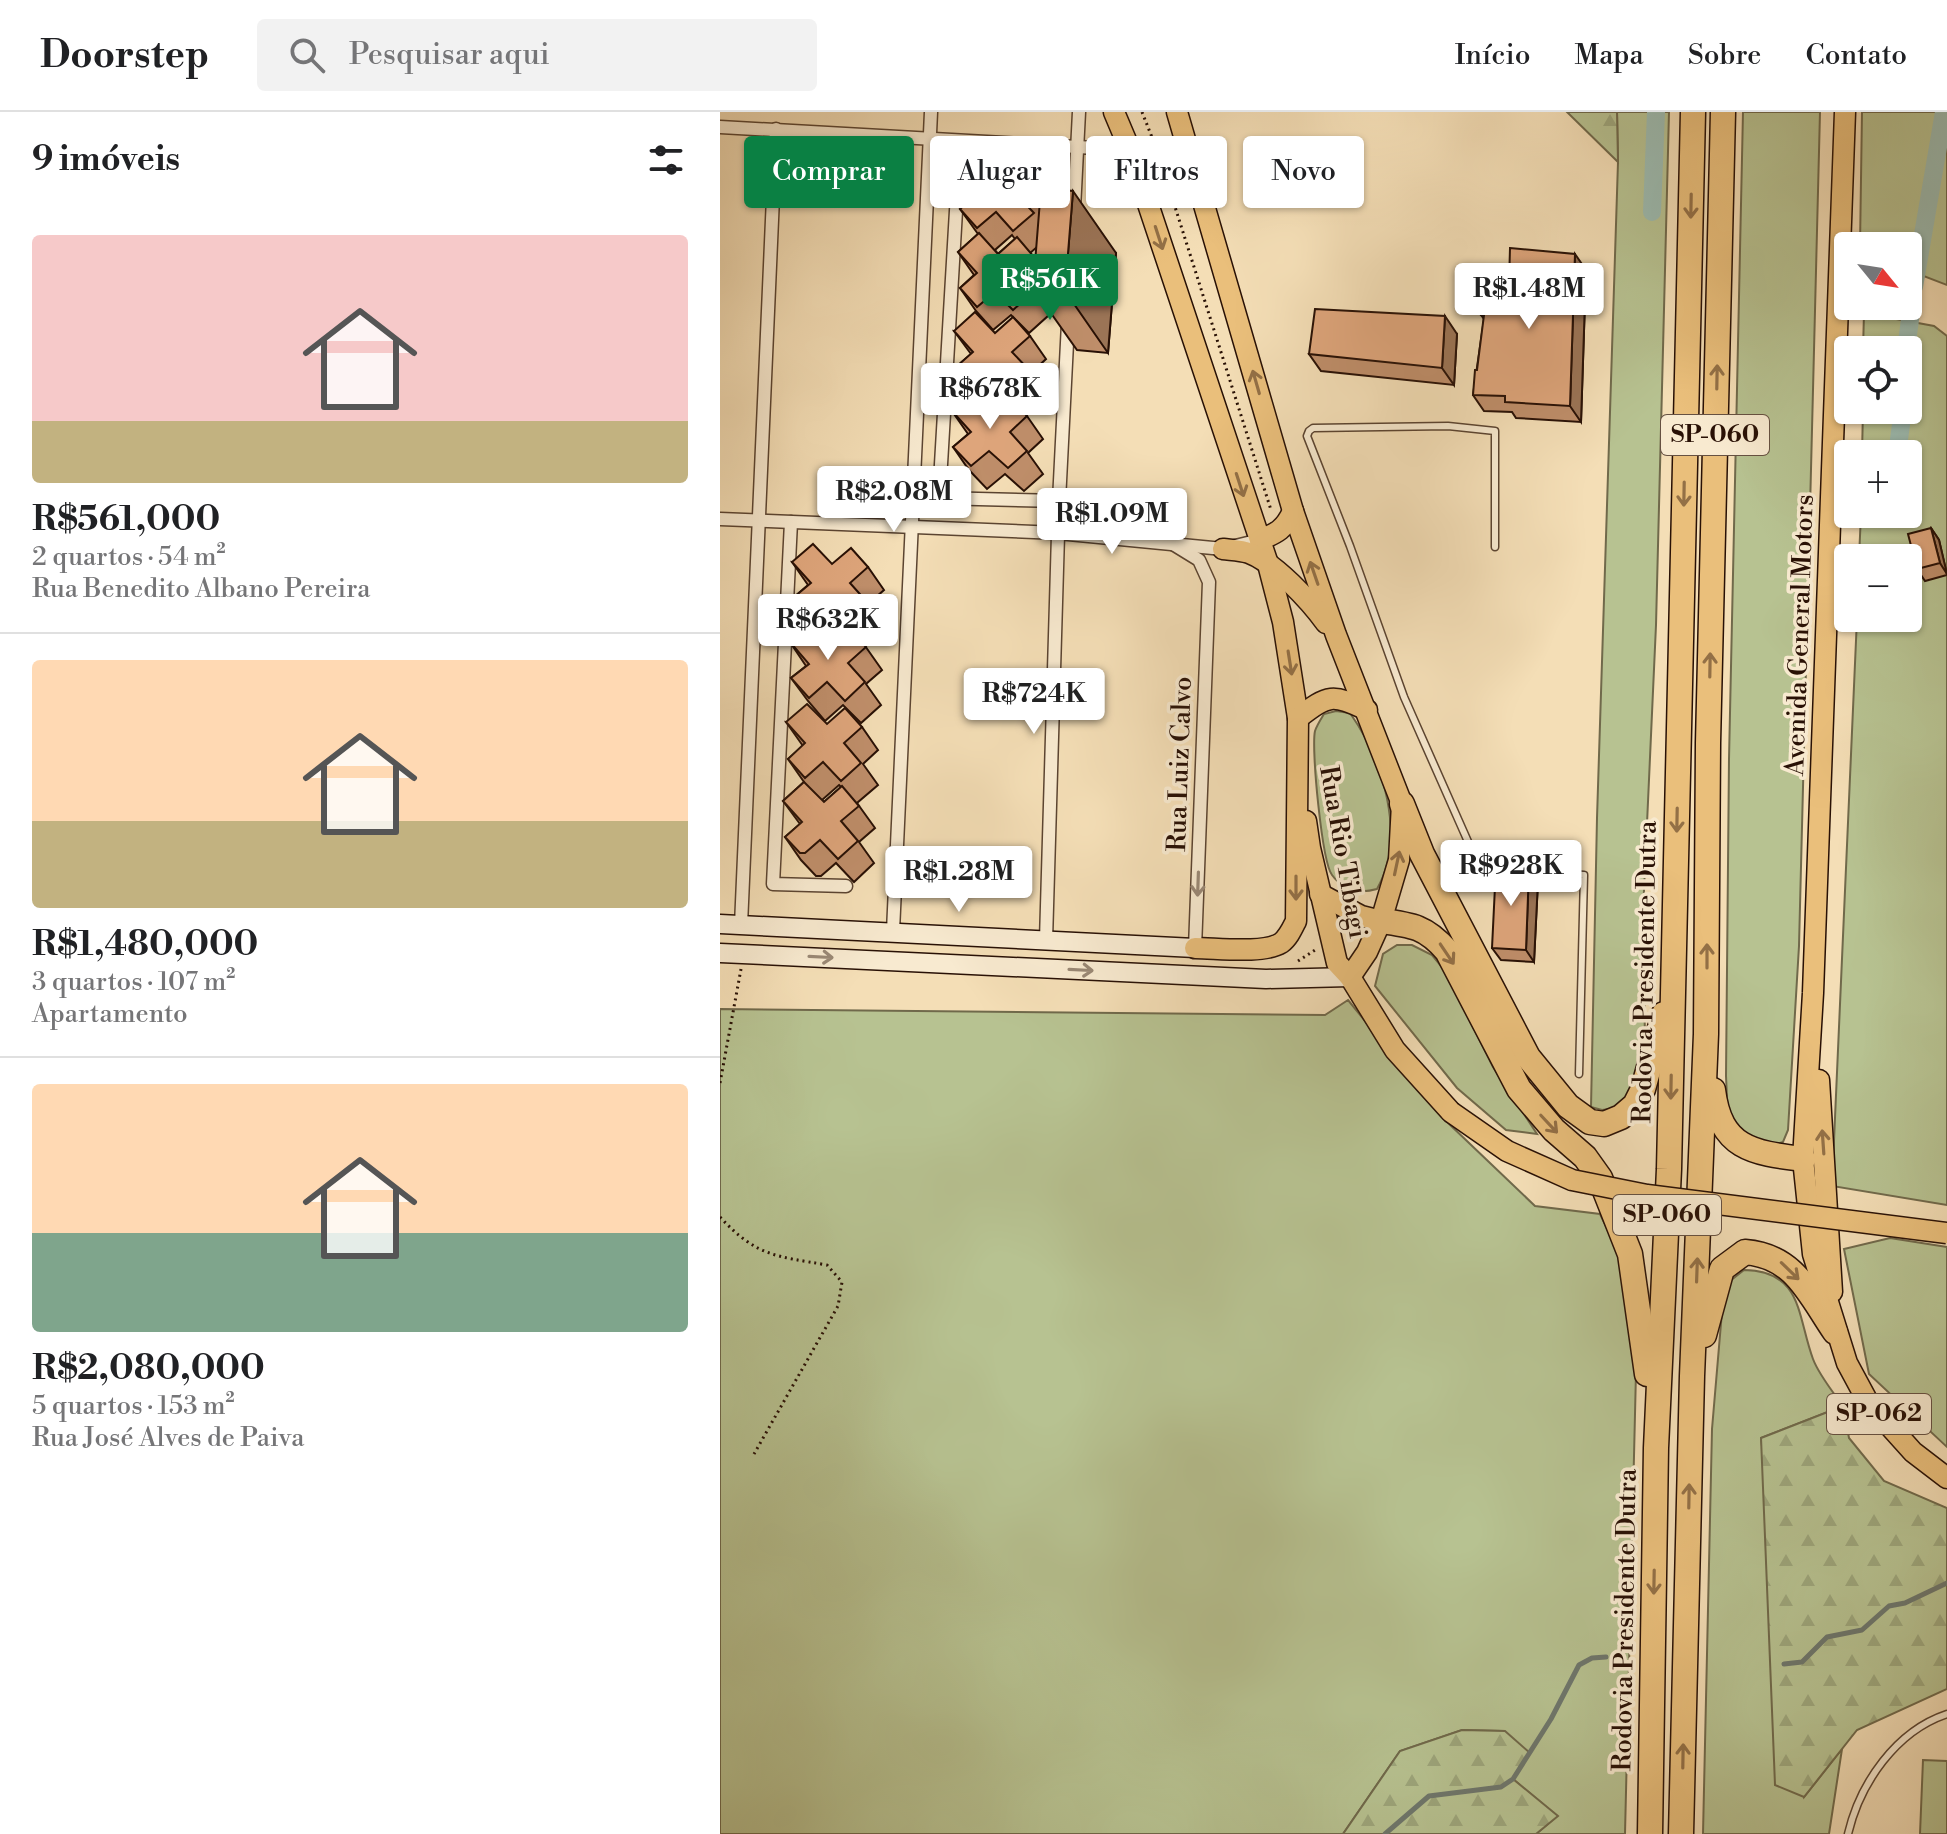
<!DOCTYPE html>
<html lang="pt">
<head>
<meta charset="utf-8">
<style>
  :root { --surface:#fff; --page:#f2f2f2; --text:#202124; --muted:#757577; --line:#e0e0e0; --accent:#0b8043 }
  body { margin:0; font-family:"Libre Bodoni",serif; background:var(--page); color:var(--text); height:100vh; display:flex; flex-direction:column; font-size:30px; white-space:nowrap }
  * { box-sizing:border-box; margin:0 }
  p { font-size:26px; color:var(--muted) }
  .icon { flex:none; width:44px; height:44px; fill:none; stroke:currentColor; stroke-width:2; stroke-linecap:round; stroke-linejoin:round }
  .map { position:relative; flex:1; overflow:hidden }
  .sheet { display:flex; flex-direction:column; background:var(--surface); width:720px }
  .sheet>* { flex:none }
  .top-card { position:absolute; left:24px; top:24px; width:760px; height:72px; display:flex; gap:16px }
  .needle { width:52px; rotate:120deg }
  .buttons { position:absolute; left:1114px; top:120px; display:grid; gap:16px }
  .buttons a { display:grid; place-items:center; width:88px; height:88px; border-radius:8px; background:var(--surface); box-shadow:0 2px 6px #0004; font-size:40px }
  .price { position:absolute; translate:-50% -68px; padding:0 18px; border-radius:8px; background:#fff; color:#222; font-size:26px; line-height:52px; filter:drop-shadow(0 2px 4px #0008) }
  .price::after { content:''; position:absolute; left:50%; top:48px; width:24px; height:18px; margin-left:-12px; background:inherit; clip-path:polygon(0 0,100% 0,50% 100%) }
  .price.current { background:var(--accent); color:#fff }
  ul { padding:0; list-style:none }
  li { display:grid; align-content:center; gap:16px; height:424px; padding:0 32px }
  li+li { border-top:2px solid var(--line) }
  li span { display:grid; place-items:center; height:248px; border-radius:8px; color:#555 }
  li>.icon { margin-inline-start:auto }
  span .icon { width:144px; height:144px; fill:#fffc; stroke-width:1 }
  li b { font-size:34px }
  h2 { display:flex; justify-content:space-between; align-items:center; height:96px; padding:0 32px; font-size:34px }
  .tag { padding:0 28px; border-radius:8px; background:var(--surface); box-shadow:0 2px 6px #0004; font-size:28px; line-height:72px }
  .tag.current { background:var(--accent); color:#fff }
  header { display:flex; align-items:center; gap:48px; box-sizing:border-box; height:112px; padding:0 40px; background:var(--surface); border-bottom:2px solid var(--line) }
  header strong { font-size:38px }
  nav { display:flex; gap:44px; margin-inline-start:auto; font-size:28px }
  .search { width:560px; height:72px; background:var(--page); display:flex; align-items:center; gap:20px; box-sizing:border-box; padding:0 28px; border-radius:8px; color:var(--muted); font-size:30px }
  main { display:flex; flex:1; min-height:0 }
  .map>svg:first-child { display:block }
  .grass { fill:#b7c291; stroke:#70694b; stroke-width:2 }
  .forest { fill:url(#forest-firs); stroke:#70694b; stroke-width:2 }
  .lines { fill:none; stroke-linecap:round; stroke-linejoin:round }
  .stream { stroke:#6e776d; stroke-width:5 }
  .canal { stroke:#9cbcb2; stroke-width:18 }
  .lane-casing { stroke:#5b4431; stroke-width:9 }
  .street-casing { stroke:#5b4431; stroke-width:15 }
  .secondary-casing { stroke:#281005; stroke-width:21 }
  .primary-casing { stroke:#281005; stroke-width:23 }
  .highway-casing { stroke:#281005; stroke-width:27 }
  .path { stroke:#281005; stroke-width:3; stroke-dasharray:2 4; stroke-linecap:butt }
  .lane { stroke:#f8ead0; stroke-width:6 }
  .street { stroke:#f8ead0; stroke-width:12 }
  .secondary { stroke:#f8ead0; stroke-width:18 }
  .primary { stroke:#eabf7b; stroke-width:20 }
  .highway { stroke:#eabf7b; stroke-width:24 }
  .primary-bridge-casing { stroke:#281005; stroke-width:23; stroke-linecap:butt }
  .primary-bridge { stroke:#eabf7b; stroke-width:20 }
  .wall { fill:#bf8e6a; stroke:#281005; stroke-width:2; fill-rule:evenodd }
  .shaded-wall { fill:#9b7456; stroke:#281005; stroke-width:2 }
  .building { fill:#dea57b; stroke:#281005; stroke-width:2 }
  .oneway { stroke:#937046 }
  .oneway2 { stroke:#9a8875 }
  .labels { text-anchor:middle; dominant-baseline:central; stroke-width:7; stroke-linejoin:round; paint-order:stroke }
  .shield { fill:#f8ead0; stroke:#665142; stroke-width:2 }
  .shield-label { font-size:24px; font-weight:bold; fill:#281005 }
  .street-label { font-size:26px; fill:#281005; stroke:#f8ead0 }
</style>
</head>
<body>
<header>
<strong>Doorstep</strong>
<div class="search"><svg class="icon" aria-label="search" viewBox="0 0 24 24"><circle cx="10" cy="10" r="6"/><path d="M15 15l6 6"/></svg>Pesquisar aqui</div>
<nav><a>Início</a><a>Mapa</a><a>Sobre</a><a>Contato</a></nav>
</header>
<main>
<section class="sheet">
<h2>9 imóveis<svg class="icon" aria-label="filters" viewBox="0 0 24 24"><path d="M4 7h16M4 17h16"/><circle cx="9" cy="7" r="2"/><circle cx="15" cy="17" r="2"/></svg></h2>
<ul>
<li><span style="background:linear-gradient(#f6c9c9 75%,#c2b280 0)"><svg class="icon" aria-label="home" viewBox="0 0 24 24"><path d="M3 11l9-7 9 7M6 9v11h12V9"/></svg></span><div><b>R$561,000</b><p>2 quartos · 54 m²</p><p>Rua Benedito Albano Pereira</p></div></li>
<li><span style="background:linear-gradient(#ffd9b3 65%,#c2b280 0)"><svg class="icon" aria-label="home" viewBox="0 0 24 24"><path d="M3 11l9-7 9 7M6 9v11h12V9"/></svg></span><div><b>R$1,480,000</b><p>3 quartos · 107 m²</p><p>Apartamento</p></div></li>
<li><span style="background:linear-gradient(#ffd9b3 60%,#7fa58c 0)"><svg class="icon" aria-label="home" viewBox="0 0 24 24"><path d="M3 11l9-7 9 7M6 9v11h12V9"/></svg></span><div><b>R$2,080,000</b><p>5 quartos · 153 m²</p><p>Rua José Alves de Paiva</p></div></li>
</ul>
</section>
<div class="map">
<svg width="1227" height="1722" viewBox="0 0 1227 1722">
  <defs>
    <pattern id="forest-firs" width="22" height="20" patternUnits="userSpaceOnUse" patternTransform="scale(2)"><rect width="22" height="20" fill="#b7c291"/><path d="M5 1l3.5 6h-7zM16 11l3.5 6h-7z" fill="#9da67c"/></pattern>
  </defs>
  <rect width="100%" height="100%" fill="#f4deb6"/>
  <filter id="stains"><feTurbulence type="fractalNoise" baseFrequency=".0025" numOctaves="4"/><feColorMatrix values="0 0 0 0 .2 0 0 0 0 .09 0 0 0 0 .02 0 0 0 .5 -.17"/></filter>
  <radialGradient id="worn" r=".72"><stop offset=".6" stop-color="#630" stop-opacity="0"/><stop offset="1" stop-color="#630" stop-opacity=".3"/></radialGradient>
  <g class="grass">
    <path d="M 897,0 L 949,0 L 936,513 L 923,800 L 925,929 L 918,972 L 897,996 L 882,998 L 871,995 L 877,706 L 898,50 Z"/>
    <path d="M 1023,0 L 1100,0 L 1079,834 L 1068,1018 L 1063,1030 L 1046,1035 L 1008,1009 L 1006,964 L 1009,647 Z"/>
    <path d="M 1142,0 L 1227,0 L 1227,173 L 1188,158 L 1188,134 L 1140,134 Z"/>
    <path d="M 1144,201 L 1214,214 L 1227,224 L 1227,1093 L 1112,1074 L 1137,506 L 1188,506 L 1188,446 L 1139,446 L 1141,402 L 1188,402 L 1188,342 L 1142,342 L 1143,298 L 1188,298 L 1188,238 L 1143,238 Z"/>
    <path d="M 616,599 L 630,601 C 663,648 687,725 657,777 C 639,782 623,778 612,763 C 602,750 591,636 595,619 C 597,613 601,607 604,602 Z"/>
    <path d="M 677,833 L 692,833 L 712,843 L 726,860 L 773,955 L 817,1022 L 786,1018 L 737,976 L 655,874 L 663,842 Z"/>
    <path d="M 628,888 L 726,1009 L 815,1094 L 880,1102 L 903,1150 L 916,1260 L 905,1722 L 816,1722 L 837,1704 L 793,1667 L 784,1619 L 742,1618 L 680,1639 L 623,1722 L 0,1722 L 0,897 L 605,903 Z"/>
    <path d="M 1170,1126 L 1227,1135 L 1227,1335 L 1149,1262 L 1124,1137 Z"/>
    <path d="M 1024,1158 C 1083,1159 1077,1204 1093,1247 C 1099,1263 1113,1280 1123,1294 L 1041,1326 L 1084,1685 L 1122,1637 L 1109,1722 L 983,1722 L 992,1317 L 1003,1188 L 1010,1169 Z"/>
    <path d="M 1203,1648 L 1227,1649 L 1227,1722 L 1200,1722 Z"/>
  </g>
  <g class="forest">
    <path d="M 847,0 L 897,0 L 898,50 Z"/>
    <path d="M 1123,1294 L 1129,1326 L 1164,1369 L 1227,1396 L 1227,1577 L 1137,1618 L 1084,1685 L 1055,1673 L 1041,1326 Z"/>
    <path d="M 742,1618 L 785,1619 L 810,1641 L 793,1667 L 838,1704 L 816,1722 L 623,1722 L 680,1639 Z"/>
  </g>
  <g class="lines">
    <g class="stream">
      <path d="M 1064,1552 L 1082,1550 L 1107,1525 L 1142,1518 L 1169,1494 L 1185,1491 L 1227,1471"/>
      <path d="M 665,1722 L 709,1684 L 781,1675 L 793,1667 L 831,1607 L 859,1553 L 872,1546 L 886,1545"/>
    </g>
    <g class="canal">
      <path d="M 932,100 L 936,0"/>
      <path d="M 1194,175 L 1224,0"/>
      <path d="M 1186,238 L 1191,200"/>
      <path d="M 1177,342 L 1183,298"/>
    </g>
    <g class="lane-casing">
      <g id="lane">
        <path d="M 775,435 L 775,319 L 728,314 L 593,316 L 589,319 L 587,324 L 630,434 L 684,585 L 757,750 L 764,756 L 782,757"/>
        <path d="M 805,759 L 864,763 L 859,962"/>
        <path d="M 1128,1722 C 1140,1671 1176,1619 1227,1602"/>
      </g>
    </g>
    <g class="street-casing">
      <g id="street">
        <path d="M 0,15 L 410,38"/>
        <path d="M 238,65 L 219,386 L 339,389"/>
        <path d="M 354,97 L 359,0"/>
        <path d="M 0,407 L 338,421 L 503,437 L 540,428"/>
        <path d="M 71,410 L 53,772 L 126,774"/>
        <path d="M 453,432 L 479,448 L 489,470 L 475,836"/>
        <path d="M 21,813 L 56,17"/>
        <path d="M 173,819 L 211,0"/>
        <path d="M 326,828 L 339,389 L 348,211"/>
      </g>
    </g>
    <g class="secondary-casing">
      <g id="secondary">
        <path d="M 0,812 L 475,836"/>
        <path d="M 0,841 L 546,867 L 630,865"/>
      </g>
    </g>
    <g class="primary-casing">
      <g id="primary">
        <path d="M 394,0 L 410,38 L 548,452 L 563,510 L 578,606 L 576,809 C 572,817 568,826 561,831 C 543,842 497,836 475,836"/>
        <path d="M 457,0 L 573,399 L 616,523 L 682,692 L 679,748 L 661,809 L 647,840 L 630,865"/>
        <path d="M 1125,0 L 1093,881 L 1083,1047 L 1093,1142 L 1127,1251 L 1148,1290 L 1193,1340 L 1227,1366"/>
        <path d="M 540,428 C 557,421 565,417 573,399"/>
        <path d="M 503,437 C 511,438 521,438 529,441 C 555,451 590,489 606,511"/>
        <path d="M 578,606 C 609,582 612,582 647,598"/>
        <path d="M 586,709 L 590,736 L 617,851 L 630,865 L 675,938 L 731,1000"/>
        <path d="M 600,782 L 641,804 L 661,809"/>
        <path d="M 1099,968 L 1112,1180"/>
      </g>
    </g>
    <g class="highway-casing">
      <g id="highway">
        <path d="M 682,692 L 702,742 L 808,945 L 848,994 L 870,1010 L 884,1012 L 901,1005 L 915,993 L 923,977 L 944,902"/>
        <path d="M 661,809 C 693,813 706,815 727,839 L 799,977 L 834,1018 L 865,1045 L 880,1066 L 910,1142 L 927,1262"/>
        <path d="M 993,978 C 1000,1036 1032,1041 1083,1047"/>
        <path d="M 984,1223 L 1002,1157 L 1025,1140 C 1075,1144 1089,1182 1115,1220"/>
        <path d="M 930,1722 L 936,1336 L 949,1057 L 973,0"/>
        <path d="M 961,1722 L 972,1264 L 986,922 L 988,631 L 1003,0"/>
      </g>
    </g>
    <g class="path">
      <path d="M 422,0 L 437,38 L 551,398"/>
      <path d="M 578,849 L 595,838"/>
      <path d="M 0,971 L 21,857"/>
      <path d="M 0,1105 C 37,1145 56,1144 107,1153 L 122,1170 L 118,1194 L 34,1342"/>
    </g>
    <use href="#lane" class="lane"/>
    <use href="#street" class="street"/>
    <use href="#secondary" class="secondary"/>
    <use href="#primary" class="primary"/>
    <use href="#highway" class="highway"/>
    <g class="primary-bridge-casing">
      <path id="primary-bridge" d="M 731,1000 L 787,1039 L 852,1068 L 927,1083 L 1227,1121"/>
    </g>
    <use href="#primary-bridge" class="primary-bridge"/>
  </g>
  <g class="wall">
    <path d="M 238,61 L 314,66 L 322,76 L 396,141 L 388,241 L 357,238 L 316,180 L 314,181 L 329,203 L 309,221 L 291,203 L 273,218 L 256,199 L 240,176 L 254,163 L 238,140 L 258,122 L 240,97 L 255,84 ZM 292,123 L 295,127 L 278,142 L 275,138 ZM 317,135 L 316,148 L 310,141 Z"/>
    <path d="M 866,158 L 861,310 L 796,306 L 792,300 L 764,299 L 753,283 L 764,207 L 761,203 L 789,172 Z"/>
    <path d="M 234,219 L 310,224 L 326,247 L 311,261 L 326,282 L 305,300 L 294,289 L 307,304 L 323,327 L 308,341 L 323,362 L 304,379 L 285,362 L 267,377 L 249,358 L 233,335 L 248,322 L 232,299 L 272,301 L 290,285 L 287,282 L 269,297 L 252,278 L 236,255 L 251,242 Z"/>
    <path d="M 737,222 L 734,273 L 601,259 L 589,242 Z"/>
    <path d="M 1211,416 L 1219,428 L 1227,463 L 1205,469 L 1197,457 Z"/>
    <path d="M 72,450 L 148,455 L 164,478 L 148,492 L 163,513 L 143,531 L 162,558 L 146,572 L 161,593 L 141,611 L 123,593 L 105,609 L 88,589 L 71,566 L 86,554 L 70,530 L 105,527 L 89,509 L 73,486 L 88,473 ZM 125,513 L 128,516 L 110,532 L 107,528 Z"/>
    <path d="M 66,610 L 142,615 L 158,638 L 143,652 L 158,673 L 137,691 L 155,716 L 139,730 L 154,751 L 134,770 L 116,751 L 101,764 L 96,764 L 81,748 L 65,725 L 80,712 L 63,689 L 84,670 L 68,647 L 83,634 ZM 119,673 L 121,675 L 104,690 L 102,688 Z"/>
    <path d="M 818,769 L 814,850 L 781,848 L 772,836 Z"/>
  </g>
  <g class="shaded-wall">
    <path d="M 353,79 L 396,141 L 388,241 L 345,179 Z"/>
    <path d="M 855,142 L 866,158 L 861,310 L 850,294 Z"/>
    <path d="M 725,204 L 737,222 L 734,273 L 722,256 Z"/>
    <path d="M 1211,416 L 1219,428 L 1227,462 L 1220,451 Z"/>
    <path d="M 809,757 L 818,769 L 814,850 L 806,838 Z"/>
  </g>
  <g class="building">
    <path d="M 260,42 L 279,63 L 297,46 L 314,66 L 296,82 L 314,101 L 293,119 L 276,100 L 257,116 L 240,97 L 258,82 L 238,61 Z"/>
    <path d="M 321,76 L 353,79 L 345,179 L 313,176 Z"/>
    <path d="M 259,121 L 278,142 L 297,125 L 314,145 L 296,161 L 313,180 L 293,198 L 275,180 L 257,195 L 240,176 L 257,161 L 238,140 Z"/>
    <path d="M 790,136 L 855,142 L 850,294 L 785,290 L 785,284 L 753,283 L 755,258 L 757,258 L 764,203 L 761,203 L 764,172 L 789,172 Z"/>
    <path d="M 595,197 L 725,204 L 722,256 L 589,242 Z"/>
    <path d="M 255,200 L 275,221 L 293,205 L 310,224 L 292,240 L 310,259 L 289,277 L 271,259 L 253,275 L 236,255 L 253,240 L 234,219 Z"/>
    <rect x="1147" y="231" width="24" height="7"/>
    <path d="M 253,281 L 272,301 L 290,285 L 307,304 L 290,320 L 307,339 L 288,356 L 269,339 L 251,354 L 233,335 L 251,320 L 232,299 Z"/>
    <path d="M 1211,416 L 1220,451 L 1197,457 L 1188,422 Z"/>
    <path d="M 93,432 L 112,452 L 131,436 L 148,455 L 130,471 L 147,490 L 127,508 L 109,490 L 91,505 L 73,486 L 91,471 L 72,450 Z"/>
    <path d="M 91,512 L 110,532 L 129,516 L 146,535 L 128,551 L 145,570 L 125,589 L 107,570 L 89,586 L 71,566 L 89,552 L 70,530 Z"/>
    <path d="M 87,592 L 107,612 L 125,596 L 142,615 L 124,631 L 141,651 L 121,669 L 103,650 L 85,666 L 68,647 L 85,631 L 66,610 Z"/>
    <path d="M 84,670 L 104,690 L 122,674 L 139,694 L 121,709 L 138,729 L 118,747 L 100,728 L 85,741 L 80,741 L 65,725 L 82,710 L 63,689 Z"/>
    <path d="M 776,754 L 809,757 L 806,838 L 772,836 Z"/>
  </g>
  <defs><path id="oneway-shaft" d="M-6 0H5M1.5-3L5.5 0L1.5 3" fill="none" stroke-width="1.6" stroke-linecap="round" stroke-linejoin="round" transform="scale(2)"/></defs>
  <g class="oneway">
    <use href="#oneway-shaft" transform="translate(971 94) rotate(91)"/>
    <use href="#oneway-shaft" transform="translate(439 126) rotate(72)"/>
    <use href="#oneway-shaft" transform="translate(997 265) rotate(-89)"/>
    <use href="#oneway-shaft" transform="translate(536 270) rotate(-106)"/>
    <use href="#oneway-shaft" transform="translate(520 373) rotate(72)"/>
    <use href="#oneway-shaft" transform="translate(964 382) rotate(91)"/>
    <use href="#oneway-shaft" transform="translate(594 461) rotate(-109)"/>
    <use href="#oneway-shaft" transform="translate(570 551) rotate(81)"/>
    <use href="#oneway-shaft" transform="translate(990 553) rotate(-89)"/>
    <use href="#oneway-shaft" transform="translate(957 708) rotate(91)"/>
    <use href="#oneway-shaft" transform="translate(677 751) rotate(-78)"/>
    <use href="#oneway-shaft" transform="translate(576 776) rotate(90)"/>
    <use href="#oneway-shaft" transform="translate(727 842) rotate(56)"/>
    <use href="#oneway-shaft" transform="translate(987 844) rotate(-90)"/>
    <use href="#oneway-shaft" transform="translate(951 975) rotate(91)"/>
    <use href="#oneway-shaft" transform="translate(829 1012) rotate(47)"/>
    <use href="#oneway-shaft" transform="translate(1103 1030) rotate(-94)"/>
    <use href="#oneway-shaft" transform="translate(977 1158) rotate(-88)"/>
    <use href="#oneway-shaft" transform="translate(1070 1159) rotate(44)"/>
    <use href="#oneway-shaft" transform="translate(969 1384) rotate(-89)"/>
    <use href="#oneway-shaft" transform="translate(934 1470) rotate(91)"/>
    <use href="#oneway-shaft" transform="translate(963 1644) rotate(-89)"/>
  </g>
  <g class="oneway2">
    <use href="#oneway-shaft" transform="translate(478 772) rotate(92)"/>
    <use href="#oneway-shaft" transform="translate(101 845) rotate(3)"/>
    <use href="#oneway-shaft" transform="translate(361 858) rotate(3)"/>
  </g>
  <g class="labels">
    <g class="shield">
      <rect x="941" y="303" width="108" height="40" rx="6"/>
      <rect x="893" y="1083" width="108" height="40" rx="6"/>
      <rect x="1107" y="1282" width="104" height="40" rx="6"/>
    </g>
    <g class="shield-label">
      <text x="995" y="323">SP-060</text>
      <text x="947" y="1103">SP-060</text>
      <text x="1159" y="1302">SP-062</text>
    </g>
    <g class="street-label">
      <text transform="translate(1080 523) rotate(-88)">Avenida General Motors</text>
      <text transform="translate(460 652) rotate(-88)">Rua Luiz Calvo</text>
      <text transform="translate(623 740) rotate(80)">Rua Rio Tibagi</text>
      <text transform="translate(925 860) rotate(-89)">Rodovia Presidente Dutra</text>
      <text transform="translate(905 1508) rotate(-89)">Rodovia Presidente Dutra</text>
    </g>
  </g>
  <rect width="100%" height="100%" filter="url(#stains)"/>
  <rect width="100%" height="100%" fill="url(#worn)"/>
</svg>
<div class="buttons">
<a><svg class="needle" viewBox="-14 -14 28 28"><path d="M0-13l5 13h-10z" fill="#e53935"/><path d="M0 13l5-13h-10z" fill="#757577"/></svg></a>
<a><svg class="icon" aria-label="locate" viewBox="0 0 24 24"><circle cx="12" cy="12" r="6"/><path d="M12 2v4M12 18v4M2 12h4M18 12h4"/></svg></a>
<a>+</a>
<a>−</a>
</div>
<b class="price current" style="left:330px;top:210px">R$561K</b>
<b class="price" style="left:809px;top:219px">R$1.48M</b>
<b class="price" style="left:270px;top:319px">R$678K</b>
<b class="price" style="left:174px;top:422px">R$2.08M</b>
<b class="price" style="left:392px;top:444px">R$1.09M</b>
<b class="price" style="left:108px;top:550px">R$632K</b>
<b class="price" style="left:314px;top:624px">R$724K</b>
<b class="price" style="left:791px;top:796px">R$928K</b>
<b class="price" style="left:239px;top:802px">R$1.28M</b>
<div class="top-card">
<a class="tag current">Comprar</a>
<a class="tag">Alugar</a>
<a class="tag">Filtros</a>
<a class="tag">Novo</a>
</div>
</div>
</main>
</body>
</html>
